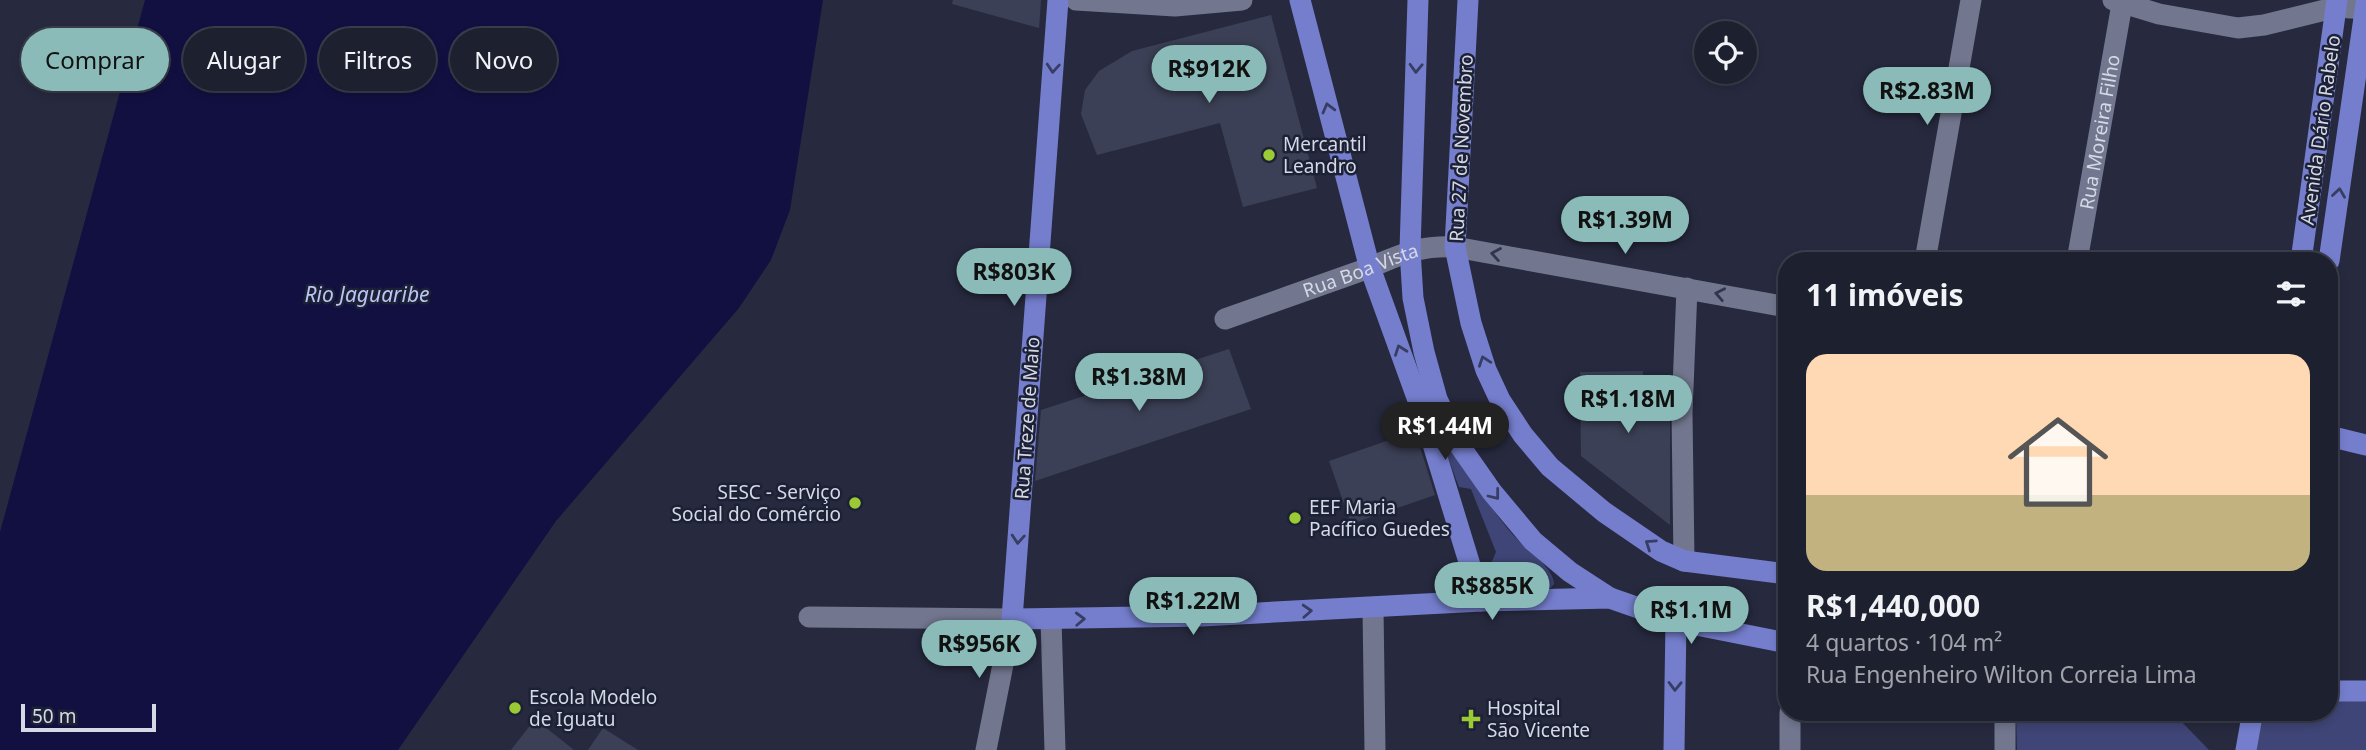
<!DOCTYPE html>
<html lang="pt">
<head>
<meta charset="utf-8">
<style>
  :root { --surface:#1d202f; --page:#2a2d3b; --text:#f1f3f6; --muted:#a0a3aa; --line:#3b3e4b; --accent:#8bbbb9 }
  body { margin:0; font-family:"Noto Sans",sans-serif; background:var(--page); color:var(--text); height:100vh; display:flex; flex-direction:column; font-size:26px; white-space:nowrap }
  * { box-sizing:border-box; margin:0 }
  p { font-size:23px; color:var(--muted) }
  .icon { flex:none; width:38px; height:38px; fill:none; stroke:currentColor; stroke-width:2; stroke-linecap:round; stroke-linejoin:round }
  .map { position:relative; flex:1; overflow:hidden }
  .details { position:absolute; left:1778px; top:252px; width:560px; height:469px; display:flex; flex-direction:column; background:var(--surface); border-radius:28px; box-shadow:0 4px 10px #0003,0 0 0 2px var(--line) }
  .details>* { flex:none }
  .top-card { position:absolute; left:21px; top:28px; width:665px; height:63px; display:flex; gap:14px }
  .tools { position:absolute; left:1694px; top:21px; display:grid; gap:14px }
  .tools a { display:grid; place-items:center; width:63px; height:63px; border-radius:50%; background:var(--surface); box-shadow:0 4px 10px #0003,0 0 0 2px var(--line); font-size:35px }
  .scale { position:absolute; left:21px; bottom:18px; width:135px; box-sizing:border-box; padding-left:7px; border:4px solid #d5d8e5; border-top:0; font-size:19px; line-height:24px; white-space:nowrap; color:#d5d8e5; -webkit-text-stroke:5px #1d2135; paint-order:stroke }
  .price { position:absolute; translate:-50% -60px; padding:0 16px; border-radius:24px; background:var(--accent); color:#111; font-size:23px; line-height:46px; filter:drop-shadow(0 2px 4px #0008) }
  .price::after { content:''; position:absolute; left:50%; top:42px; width:21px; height:16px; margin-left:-10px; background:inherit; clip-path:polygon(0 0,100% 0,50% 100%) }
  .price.selected { background:#222; color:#fff }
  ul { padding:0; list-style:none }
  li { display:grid; align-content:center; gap:14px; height:371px; padding:0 28px }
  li+li { border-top:2px solid var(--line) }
  li span { display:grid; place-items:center; height:217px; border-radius:21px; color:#555 }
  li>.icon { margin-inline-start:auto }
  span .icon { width:126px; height:126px; fill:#fffc; stroke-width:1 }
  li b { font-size:30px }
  h2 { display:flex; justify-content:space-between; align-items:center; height:84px; padding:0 28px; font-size:30px }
  .tag { padding:0 24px; border-radius:32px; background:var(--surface); box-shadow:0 4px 10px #0003,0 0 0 2px var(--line); font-size:24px; line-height:63px }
  .tag.selected { background:var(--accent); color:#111 }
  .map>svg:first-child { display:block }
  .green { fill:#3f4576 }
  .water { fill:#111041 }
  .building { fill:#3c4056 }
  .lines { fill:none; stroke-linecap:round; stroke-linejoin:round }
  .minor { stroke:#72778f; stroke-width:21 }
  .major { stroke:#757ecd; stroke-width:21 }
  .oneway { stroke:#373d63 }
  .oneway2 { stroke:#32364c }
  .poi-dot { fill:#9acb34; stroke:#1d2135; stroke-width:2.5 }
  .labels { text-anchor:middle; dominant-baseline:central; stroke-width:5; stroke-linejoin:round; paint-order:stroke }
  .street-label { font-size:19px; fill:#d5d8e5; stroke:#1d2135 }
  .poi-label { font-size:19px; fill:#d5d8e5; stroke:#1d2135; text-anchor:start }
  .water-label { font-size:21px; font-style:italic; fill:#bac4f6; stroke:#1d2135 }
</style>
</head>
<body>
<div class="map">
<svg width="2366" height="750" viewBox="0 0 2366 750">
  <rect width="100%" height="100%" fill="#272a3f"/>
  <g class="green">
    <path d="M 1424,394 C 1452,442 1477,494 1514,536 C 1525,548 1554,568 1554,584 L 1551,588 L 1499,592 L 1489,568 L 1496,552 L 1471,489 L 1459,487 Z"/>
    <path d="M 2366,700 L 2366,750 L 2255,750 L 2262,712 L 2329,712 L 2329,701 Z"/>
    <path d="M 2016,712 L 2067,712 L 2179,719 L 2209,750 L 2017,750 Z"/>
  </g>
  <path class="water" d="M 145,0 L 823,0 L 790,210 L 771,260 L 739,308 L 556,521 L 398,750 L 0,750 L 0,532 Z"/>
  <g class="building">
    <path d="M 953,0 L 1041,0 L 1039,28 L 952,4 Z"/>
    <path d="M 1271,15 L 1317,188 L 1243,207 L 1220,123 L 1097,155 L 1081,114 L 1085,90 L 1099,71 L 1132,51 Z"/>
    <path d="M 1229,349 L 1251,409 L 1035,481 L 1041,410 Z"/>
    <path d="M 1643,371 L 1643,391 L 1670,391 L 1670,525 L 1581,456 L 1580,372 Z"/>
    <path d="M 1415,431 L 1435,495 L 1351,524 L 1329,461 Z"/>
    <path d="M 535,719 L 574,750 L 511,750 Z"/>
    <path d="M 603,728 L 638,750 L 588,750 Z"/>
  </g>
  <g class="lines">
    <g class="minor">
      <path d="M 1076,0 L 1175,6 L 1242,0"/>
      <path d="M 2113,0 L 2159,14 L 2238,28 L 2264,25 L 2337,7 L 2365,9"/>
      <path d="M 1925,261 L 1971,0"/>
      <path id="s1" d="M 2077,261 L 2122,4"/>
      <path id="s2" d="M 1225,319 C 1267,304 1310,289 1352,274 C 1393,260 1410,245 1455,247 L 1787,307"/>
      <path d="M 1684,561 L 1682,413 L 1687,288"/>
      <path d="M 1373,608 L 1375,750"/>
      <path d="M 809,617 L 1012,619 L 986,750"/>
      <path d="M 1051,620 L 1055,750"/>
      <path d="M 1790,712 L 1790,750"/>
      <path d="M 2005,750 L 2005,712"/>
    </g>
    <g class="major">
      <path d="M 1058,0 L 1012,619 L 1202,616 L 1481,601 L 1610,598 L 1676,621 L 1787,643"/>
      <path d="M 1300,0 L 1369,265 L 1428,428 L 1481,601"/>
      <path d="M 1418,0 L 1410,250 L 1413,298 L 1424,352 L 1437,399 L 1457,442 L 1492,492 L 1533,541 L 1570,572 L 1610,598"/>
      <path d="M 1468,0 L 1455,247 L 1471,323 L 1486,370 L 1500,400 L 1523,435 L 1550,467 L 1604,512 L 1661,551 L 1684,561 L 1787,574"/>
      <path d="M 2301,261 L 2337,0"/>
      <path d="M 2329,261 L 2366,4"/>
      <path d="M 2329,436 L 2366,445"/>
      <path d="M 2329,691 L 2366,691"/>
      <path d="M 1674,750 L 1676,621"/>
      <path d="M 2246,750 L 2251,722 L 2250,712"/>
    </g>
  </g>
  <defs><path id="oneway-chevron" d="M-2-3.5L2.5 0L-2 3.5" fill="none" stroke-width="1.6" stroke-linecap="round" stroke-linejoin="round" transform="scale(1.75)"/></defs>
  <g class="oneway">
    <use href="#oneway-chevron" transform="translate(1053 68) rotate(94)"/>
    <use href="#oneway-chevron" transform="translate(1416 68) rotate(92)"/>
    <use href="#oneway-chevron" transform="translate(1328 108) rotate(-105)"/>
    <use href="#oneway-chevron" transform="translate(2339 193) rotate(-82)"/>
    <use href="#oneway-chevron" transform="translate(1400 350) rotate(-110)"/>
    <use href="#oneway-chevron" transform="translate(1484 361) rotate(-109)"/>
    <use href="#oneway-chevron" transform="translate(1495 495) rotate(52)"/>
    <use href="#oneway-chevron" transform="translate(1018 539) rotate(94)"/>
    <use href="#oneway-chevron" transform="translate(1650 544) rotate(-146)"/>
    <use href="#oneway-chevron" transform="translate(1307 611) rotate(-3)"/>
    <use href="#oneway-chevron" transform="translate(1080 619) rotate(-2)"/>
    <use href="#oneway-chevron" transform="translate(1675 686) rotate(91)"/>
  </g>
  <g class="oneway2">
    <use href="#oneway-chevron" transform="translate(1496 254) rotate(-170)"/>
    <use href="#oneway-chevron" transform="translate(1720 294) rotate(-169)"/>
  </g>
  <g class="poi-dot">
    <circle cx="1269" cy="155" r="7"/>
    <circle cx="855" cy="503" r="7"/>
    <circle cx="1295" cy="518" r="7"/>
    <circle cx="515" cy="708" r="7"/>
    <path d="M1467.5 708.5h7v7h7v7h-7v7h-7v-7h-7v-7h7z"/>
  </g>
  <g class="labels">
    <g class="street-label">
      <text transform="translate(2320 130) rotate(-82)">Avenida Dário Rabelo</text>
      <text stroke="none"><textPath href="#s1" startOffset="131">Rua Moreira Filho</textPath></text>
      <text transform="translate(1461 148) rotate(-87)">Rua 27 de Novembro</text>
      <text stroke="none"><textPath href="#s2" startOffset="144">Rua Boa Vista</textPath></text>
      <text transform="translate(1027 418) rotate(-86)">Rua Treze de Maio</text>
    </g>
    <g class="poi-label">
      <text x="1283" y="144">Mercantil<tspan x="1283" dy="22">Leandro</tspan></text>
      <text x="841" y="492" text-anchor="end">SESC - Serviço<tspan x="841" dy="22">Social do Comércio</tspan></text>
      <text x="1309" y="507">EEF Maria<tspan x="1309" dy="22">Pacífico Guedes</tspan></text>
      <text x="529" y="697">Escola Modelo<tspan x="529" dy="22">de Iguatu</tspan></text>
      <text x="1487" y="708">Hospital<tspan x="1487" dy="22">São Vicente</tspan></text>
    </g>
    <g class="water-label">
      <text x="367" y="294">Rio Jaguaribe</text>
    </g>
  </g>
</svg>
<div class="tools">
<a><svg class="icon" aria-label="locate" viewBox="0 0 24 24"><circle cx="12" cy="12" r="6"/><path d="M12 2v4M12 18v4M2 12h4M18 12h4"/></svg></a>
</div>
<div class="scale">50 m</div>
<b class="price" style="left:1209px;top:105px">R$912K</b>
<b class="price" style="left:1927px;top:127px">R$2.83M</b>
<b class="price" style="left:1625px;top:256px">R$1.39M</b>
<b class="price" style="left:1014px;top:308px">R$803K</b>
<b class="price" style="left:1139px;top:413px">R$1.38M</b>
<b class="price" style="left:1628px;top:435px">R$1.18M</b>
<b class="price selected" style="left:1445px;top:462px">R$1.44M</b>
<b class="price" style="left:1492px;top:622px">R$885K</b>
<b class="price" style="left:1193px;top:637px">R$1.22M</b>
<b class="price" style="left:1691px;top:646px">R$1.1M</b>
<b class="price" style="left:979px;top:680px">R$956K</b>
<div class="top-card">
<a class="tag selected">Comprar</a>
<a class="tag">Alugar</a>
<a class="tag">Filtros</a>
<a class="tag">Novo</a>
</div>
<section class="details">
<h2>11 imóveis<svg class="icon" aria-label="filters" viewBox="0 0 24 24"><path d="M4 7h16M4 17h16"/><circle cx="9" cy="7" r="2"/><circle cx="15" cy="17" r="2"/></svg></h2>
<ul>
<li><span style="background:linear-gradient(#ffd9b3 65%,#c2b280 0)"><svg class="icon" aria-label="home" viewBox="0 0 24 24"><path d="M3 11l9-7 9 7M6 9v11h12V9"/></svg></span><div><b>R$1,440,000</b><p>4 quartos · 104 m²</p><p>Rua Engenheiro Wilton Correia Lima</p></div></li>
</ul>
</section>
</div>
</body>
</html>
